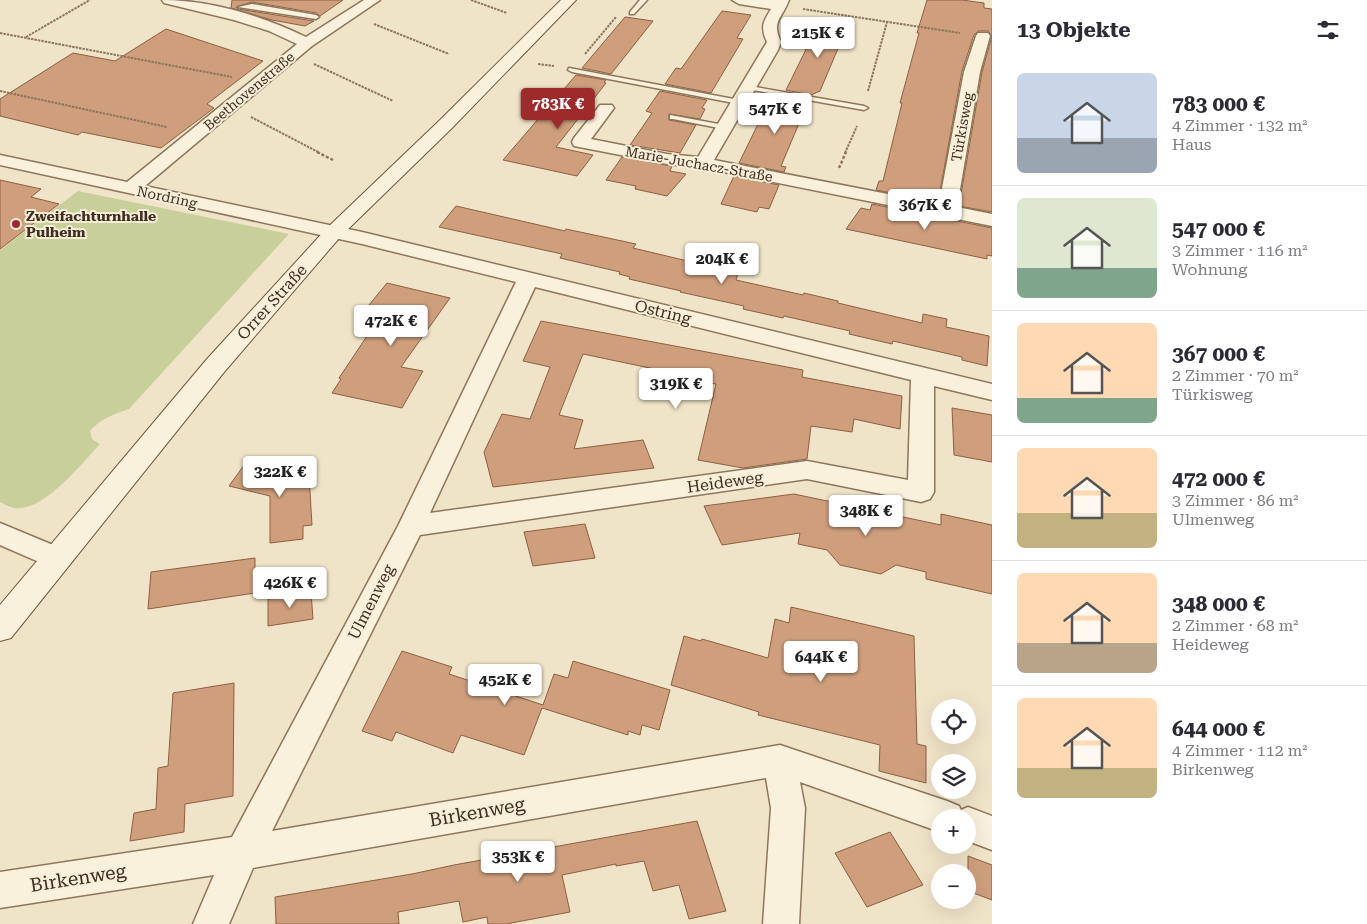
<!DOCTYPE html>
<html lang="de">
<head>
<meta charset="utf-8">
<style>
  :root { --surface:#fff; --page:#f7f7f7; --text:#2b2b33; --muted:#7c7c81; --line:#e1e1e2; --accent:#9e2a2b }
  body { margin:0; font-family:"Roboto Serif",serif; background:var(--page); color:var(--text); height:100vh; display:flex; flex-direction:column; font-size:19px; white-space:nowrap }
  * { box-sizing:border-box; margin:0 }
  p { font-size:16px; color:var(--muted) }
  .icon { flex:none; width:28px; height:28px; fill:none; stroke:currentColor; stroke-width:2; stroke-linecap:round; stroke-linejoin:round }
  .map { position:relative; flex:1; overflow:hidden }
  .panel { display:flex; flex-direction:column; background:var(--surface); width:375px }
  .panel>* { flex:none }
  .buttons { position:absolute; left:931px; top:699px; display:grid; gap:10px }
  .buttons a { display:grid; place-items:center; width:45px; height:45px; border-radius:50%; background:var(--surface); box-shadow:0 5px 20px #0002; font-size:25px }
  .price { position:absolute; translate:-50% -42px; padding:0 11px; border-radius:5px; background:#fff; color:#222; font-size:16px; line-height:32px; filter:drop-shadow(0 1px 2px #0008) }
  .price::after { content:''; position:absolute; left:50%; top:30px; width:15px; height:11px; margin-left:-8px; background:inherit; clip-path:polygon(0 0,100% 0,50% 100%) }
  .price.current { background:var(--accent); color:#fff }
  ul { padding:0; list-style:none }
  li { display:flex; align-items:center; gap:15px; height:125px; padding:0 25px }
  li+li { border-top:1px solid var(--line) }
  li span { display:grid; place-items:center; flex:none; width:140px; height:100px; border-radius:8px; color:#555 }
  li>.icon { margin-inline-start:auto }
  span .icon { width:60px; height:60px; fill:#fffc; stroke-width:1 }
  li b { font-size:21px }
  h2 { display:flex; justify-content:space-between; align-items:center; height:60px; padding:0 25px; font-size:21px }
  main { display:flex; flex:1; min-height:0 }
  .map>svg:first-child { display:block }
  .green { fill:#c9cf9b }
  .building { fill:#cf9f7d; stroke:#8d5f41 }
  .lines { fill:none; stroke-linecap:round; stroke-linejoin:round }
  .lane-casing { stroke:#8d765c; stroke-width:3 }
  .street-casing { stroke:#8d765c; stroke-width:3 }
  .secondary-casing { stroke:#6f573f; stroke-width:2 }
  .path-far1 { stroke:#8d765c; stroke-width:2; stroke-dasharray:2.5 1; stroke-linecap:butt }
  .path { stroke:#8d765c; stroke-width:2.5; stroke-dasharray:3 2; stroke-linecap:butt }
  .lane { fill:#faf1dc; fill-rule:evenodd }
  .street { fill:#faf1dc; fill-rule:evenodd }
  .secondary { fill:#faf1dc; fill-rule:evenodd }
  .poi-dot { fill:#9e2a2b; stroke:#f7eed8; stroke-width:2 }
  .labels { text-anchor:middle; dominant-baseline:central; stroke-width:4; stroke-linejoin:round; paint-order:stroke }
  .far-street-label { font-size:14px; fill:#3d2e20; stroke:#f7eed8 }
  .far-poi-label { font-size:14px; font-weight:bold; fill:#3d2e20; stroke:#f7eed8; text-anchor:start }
  .street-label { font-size:16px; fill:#3d2e20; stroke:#f7eed8 }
  .near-street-label { font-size:19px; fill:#3d2e20; stroke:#f7eed8 }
</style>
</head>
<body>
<main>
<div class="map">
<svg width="992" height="924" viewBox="0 0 992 924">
  <rect width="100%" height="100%" fill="#f0e4c8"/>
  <path class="green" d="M 78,191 L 289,234 L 129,409 C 114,414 100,419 90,431 L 92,439 L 100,444 C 82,463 43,513 14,508 C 10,507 4,504 0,502 L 0,250 Z"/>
  <g class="building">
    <path d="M 232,0 L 343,0 L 320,16 L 316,13 L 252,2 L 236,7 L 238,9 L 314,21 L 305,26 L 272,20 L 231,8 Z"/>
    <path d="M 927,0 L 962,0 L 984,3 L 984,8 L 992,9 L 992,212 L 959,206 L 982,72 L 992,36 L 988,31 L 978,31 L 974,35 L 962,71 L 938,202 L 876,190 L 879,181 L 883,181 L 902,103 L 900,103 L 919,33 L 917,33 Z"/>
    <path d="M 722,11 L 751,15 L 737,38 L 743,39 L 711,93 L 665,84 L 676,68 L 681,69 Z"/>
    <path d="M 625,17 L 653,21 L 611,74 L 582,68 Z"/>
    <path d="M 820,21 L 848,25 L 820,91 L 811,95 L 786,90 Z"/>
    <path d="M 166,29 L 263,61 L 207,104 L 214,108 L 161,148 L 82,132 L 78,135 L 0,116 L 0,99 L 73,53 L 115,61 Z"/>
    <path d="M 576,75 L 606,80 L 604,82 L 606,83 L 556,147 L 593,155 L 577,176 L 503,160 Z"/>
    <path d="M 660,91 L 707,100 L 702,108 L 705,109 L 700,119 L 669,114 L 669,120 L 696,125 L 680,153 L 630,145 L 652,113 L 646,111 Z"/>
    <path d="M 783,97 L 808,102 L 781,166 L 786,167 L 784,172 L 739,163 L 760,120 L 762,120 L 764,116 L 767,117 L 772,105 L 775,105 L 776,101 L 781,102 Z"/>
    <path d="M 622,157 L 672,166 L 670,171 L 686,174 L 667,196 L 635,189 L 636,186 L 606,180 Z"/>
    <path d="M 734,176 L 779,185 L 769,209 L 759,207 L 757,212 L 721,204 Z"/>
    <path d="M 0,180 L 41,189 L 31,197 L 59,204 L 0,249 Z"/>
    <path d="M 872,204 L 992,228 L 992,256 L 987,255 L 987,259 L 846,229 L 861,208 L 870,210 Z"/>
    <path d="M 456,206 L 565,231 L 566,229 L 636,244 L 633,248 L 738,273 L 736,280 L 803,295 L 804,293 L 838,301 L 838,303 L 922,323 L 923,314 L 947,319 L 946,327 L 989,336 L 987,366 L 962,360 L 962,357 L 893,341 L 892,344 L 849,334 L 850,331 L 784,316 L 783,318 L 743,309 L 744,306 L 680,292 L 681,291 L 629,279 L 630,277 L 619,274 L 620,272 L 560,258 L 562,254 L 439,227 Z"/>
    <path d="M 387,283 L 450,298 L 401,367 L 423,371 L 402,408 L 332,393 L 341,379 L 339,378 L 385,309 L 369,305 Z"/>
    <path d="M 541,321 L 803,370 L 802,377 L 902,396 L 900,429 L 854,419 L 852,432 L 811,426 L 807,459 L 743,468 L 698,460 L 716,384 L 687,379 L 688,376 L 583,354 L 559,415 L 583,420 L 574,449 L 643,440 L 654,468 L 493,487 L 484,452 L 502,414 L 530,419 L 550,367 L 523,361 Z"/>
    <path d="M 952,408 L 992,415 L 992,462 L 954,455 Z"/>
    <path d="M 247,461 L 309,476 L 312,525 L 303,526 L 303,539 L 270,543 L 270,496 L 229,486 Z"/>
    <path d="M 794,494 L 941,525 L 941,514 L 992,525 L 992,594 L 926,579 L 926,572 L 896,565 L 881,574 L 840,565 L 827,550 L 798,544 L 800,533 L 722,545 L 704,506 Z"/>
    <path d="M 585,524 L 595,558 L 533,566 L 524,532 Z"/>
    <path d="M 255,558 L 255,593 L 148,609 L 151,572 Z"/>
    <path d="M 311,592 L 313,619 L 268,626 L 268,599 Z"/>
    <path d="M 791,607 L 914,636 L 917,744 L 926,746 L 926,783 L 879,771 L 880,745 L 758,715 L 759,712 L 671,685 L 684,636 L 701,641 L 702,639 L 768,658 L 775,619 L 789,623 Z"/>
    <path d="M 402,651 L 452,667 L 449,674 L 543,705 L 554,674 L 568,678 L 573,661 L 670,690 L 659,730 L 642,725 L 640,735 L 628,731 L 628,735 L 542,708 L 524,755 L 461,735 L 453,753 L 396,732 L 392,741 L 362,731 Z"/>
    <path d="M 234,683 L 233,796 L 185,804 L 184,832 L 130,841 L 134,813 L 156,809 L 158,768 L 168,766 L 173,693 Z"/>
    <path d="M 697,821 L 726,911 L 689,919 L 679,885 L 653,891 L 644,861 L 616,866 L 616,864 L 562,875 L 570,912 L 506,924 L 488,924 L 487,917 L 463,922 L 459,901 L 398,912 L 399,924 L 276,924 L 275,897 L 412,874 L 454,865 Z"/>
    <path d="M 890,832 L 923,885 L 867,907 L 835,853 Z"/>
    <path d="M 968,856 L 992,865 L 992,900 L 968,891 Z"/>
  </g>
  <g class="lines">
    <g class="lane-casing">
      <g id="lane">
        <path d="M 640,0 L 647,0 L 634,14 L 630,14 L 630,12 Z"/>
        <path d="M 252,4 L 316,15 L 319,17 L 316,19 L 238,7 Z"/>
        <path d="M 569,68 L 739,100 L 743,102 L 739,104 L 572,72 L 568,70 Z"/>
        <path d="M 744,85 L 864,106 L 868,108 L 864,110 L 747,89 L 744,89 Z"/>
        <path d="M 670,115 L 724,125 L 728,127 L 724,129 L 673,119 L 670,119 Z"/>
      </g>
    </g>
    <g class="street-casing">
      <g id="street">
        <path d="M 162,0 C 211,0 262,16 306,37 L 364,0 L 380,0 L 312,46 L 145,186 L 362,232 L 992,384 L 992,400 L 934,386 L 934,492 L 930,499 L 921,502 L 807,479 L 420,535 L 272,831 L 780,745 L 947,801 L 959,806 L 961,810 L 968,807 L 992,816 L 992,850 L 968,841 L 968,818 L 940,818 L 940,832 L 800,782 L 805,808 L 799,924 L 763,924 L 771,808 L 766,778 L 253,868 L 229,924 L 193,924 L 214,875 L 0,908 L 0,872 L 232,837 L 398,526 L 516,282 L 362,244 L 0,165 L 0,155 L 127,182 L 297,44 L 269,31 L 234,20 L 164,3 ZM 535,287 L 911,380 L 908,480 L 807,461 L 430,513 Z"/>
        <path d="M 732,0 L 789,0 C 782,19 771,21 781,42 L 778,50 L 714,160 L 939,204 L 964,72 L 976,36 L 978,33 L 988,33 L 990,36 L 980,72 L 957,207 L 992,214 L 992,226 L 703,168 L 667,164 L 574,146 L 572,142 L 574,138 L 600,105 L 612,105 L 614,108 L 591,139 L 667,154 L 698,157 L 767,42 C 760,27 763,22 771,9 L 739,4 Z"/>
        <path d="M 0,523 L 65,550 L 69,558 L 65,566 L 55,569 L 0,545 Z"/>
      </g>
    </g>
    <g class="secondary-casing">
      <path id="secondary" d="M 561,0 L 576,0 L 452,128 L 341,236 L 225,371 L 11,638 L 0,641 L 0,605 L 207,359 L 327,228 L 440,120 Z"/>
    </g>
    <g class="path-far1">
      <path d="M 471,0 L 507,13"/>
      <path d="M 803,9 L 960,33"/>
      <path d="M 374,24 L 449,54"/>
      <path d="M 0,33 L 232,77"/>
      <path d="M 26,37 L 90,0"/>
      <path d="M 585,54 L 616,17"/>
      <path d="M 314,64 L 393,101"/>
      <path d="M 538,64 L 554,66"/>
      <path d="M 0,91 L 167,127"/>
      <path d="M 868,91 L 887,22"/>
      <path d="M 251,117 L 320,153"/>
      <path d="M 845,153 L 857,126"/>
    </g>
    <g class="path">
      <path d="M 317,152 L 333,160"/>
      <path d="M 839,168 L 846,152"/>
    </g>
    <use href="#lane" class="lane"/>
    <use href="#street" class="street"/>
    <use href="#secondary" class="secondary"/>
  </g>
  <circle class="poi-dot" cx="16" cy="224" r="5"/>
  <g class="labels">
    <g class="far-street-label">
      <text transform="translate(249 91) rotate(-40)">Beethovenstraße</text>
      <text transform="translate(962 127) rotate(-80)">Türkisweg</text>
      <text transform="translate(699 164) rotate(10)">Marie-Juchacz-Straße</text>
      <text transform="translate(167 197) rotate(12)">Nordring</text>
    </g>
    <g class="far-poi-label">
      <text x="26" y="216">Zweifachturnhalle<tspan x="26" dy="16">Pulheim</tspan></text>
    </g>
    <g class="street-label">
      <text transform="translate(272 302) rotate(-48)">Orrer Straße</text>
      <text transform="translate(663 312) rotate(14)">Ostring</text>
      <text transform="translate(725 482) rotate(-8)">Heideweg</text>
      <text transform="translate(371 602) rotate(-63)">Ulmenweg</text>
    </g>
    <g class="near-street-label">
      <text transform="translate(477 812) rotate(-10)">Birkenweg</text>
      <text transform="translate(78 878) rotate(-9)">Birkenweg</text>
    </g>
  </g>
</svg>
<div class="buttons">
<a><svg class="icon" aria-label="locate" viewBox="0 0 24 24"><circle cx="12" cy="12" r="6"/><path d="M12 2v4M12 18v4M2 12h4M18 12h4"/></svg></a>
<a><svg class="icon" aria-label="layers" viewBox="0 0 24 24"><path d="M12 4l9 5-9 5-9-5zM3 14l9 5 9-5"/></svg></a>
<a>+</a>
<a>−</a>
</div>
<b class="price" style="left:818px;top:59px">215K €</b>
<b class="price current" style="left:558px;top:130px">783K €</b>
<b class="price" style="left:775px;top:135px">547K €</b>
<b class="price" style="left:925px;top:231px">367K €</b>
<b class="price" style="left:722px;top:285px">204K €</b>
<b class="price" style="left:391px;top:347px">472K €</b>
<b class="price" style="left:676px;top:410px">319K €</b>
<b class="price" style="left:280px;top:498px">322K €</b>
<b class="price" style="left:866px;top:537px">348K €</b>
<b class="price" style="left:290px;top:609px">426K €</b>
<b class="price" style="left:821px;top:683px">644K €</b>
<b class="price" style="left:505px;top:706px">452K €</b>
<b class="price" style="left:518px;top:883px">353K €</b>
</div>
<section class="panel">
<h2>13 Objekte<svg class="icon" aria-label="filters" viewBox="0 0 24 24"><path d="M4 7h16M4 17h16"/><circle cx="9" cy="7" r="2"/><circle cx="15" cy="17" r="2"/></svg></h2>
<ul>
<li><span style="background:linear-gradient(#c9d6e8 65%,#9aa5b1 0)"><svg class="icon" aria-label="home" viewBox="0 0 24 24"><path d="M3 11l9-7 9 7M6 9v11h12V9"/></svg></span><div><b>783 000 €</b><p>4 Zimmer · 132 m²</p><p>Haus</p></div></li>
<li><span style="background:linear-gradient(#dfe7d0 70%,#7fa58c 0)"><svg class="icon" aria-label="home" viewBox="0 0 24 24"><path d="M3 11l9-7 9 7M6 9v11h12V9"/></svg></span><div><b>547 000 €</b><p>3 Zimmer · 116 m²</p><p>Wohnung</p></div></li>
<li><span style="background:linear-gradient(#ffd9b3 75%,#7fa58c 0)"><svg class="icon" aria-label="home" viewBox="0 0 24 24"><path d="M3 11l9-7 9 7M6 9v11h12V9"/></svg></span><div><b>367 000 €</b><p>2 Zimmer · 70 m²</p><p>Türkisweg</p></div></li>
<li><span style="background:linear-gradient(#ffd9b3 65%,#c2b280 0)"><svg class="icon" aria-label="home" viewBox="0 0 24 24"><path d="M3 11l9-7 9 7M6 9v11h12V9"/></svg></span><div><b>472 000 €</b><p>3 Zimmer · 86 m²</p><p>Ulmenweg</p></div></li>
<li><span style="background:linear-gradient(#ffd9b3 70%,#b9a48a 0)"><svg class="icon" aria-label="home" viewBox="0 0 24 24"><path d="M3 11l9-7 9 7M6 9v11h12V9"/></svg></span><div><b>348 000 €</b><p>2 Zimmer · 68 m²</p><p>Heideweg</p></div></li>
<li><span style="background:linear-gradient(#ffd9b3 70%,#c2b280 0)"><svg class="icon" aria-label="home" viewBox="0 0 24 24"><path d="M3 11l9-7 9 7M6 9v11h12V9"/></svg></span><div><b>644 000 €</b><p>4 Zimmer · 112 m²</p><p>Birkenweg</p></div></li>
</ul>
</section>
</main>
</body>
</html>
